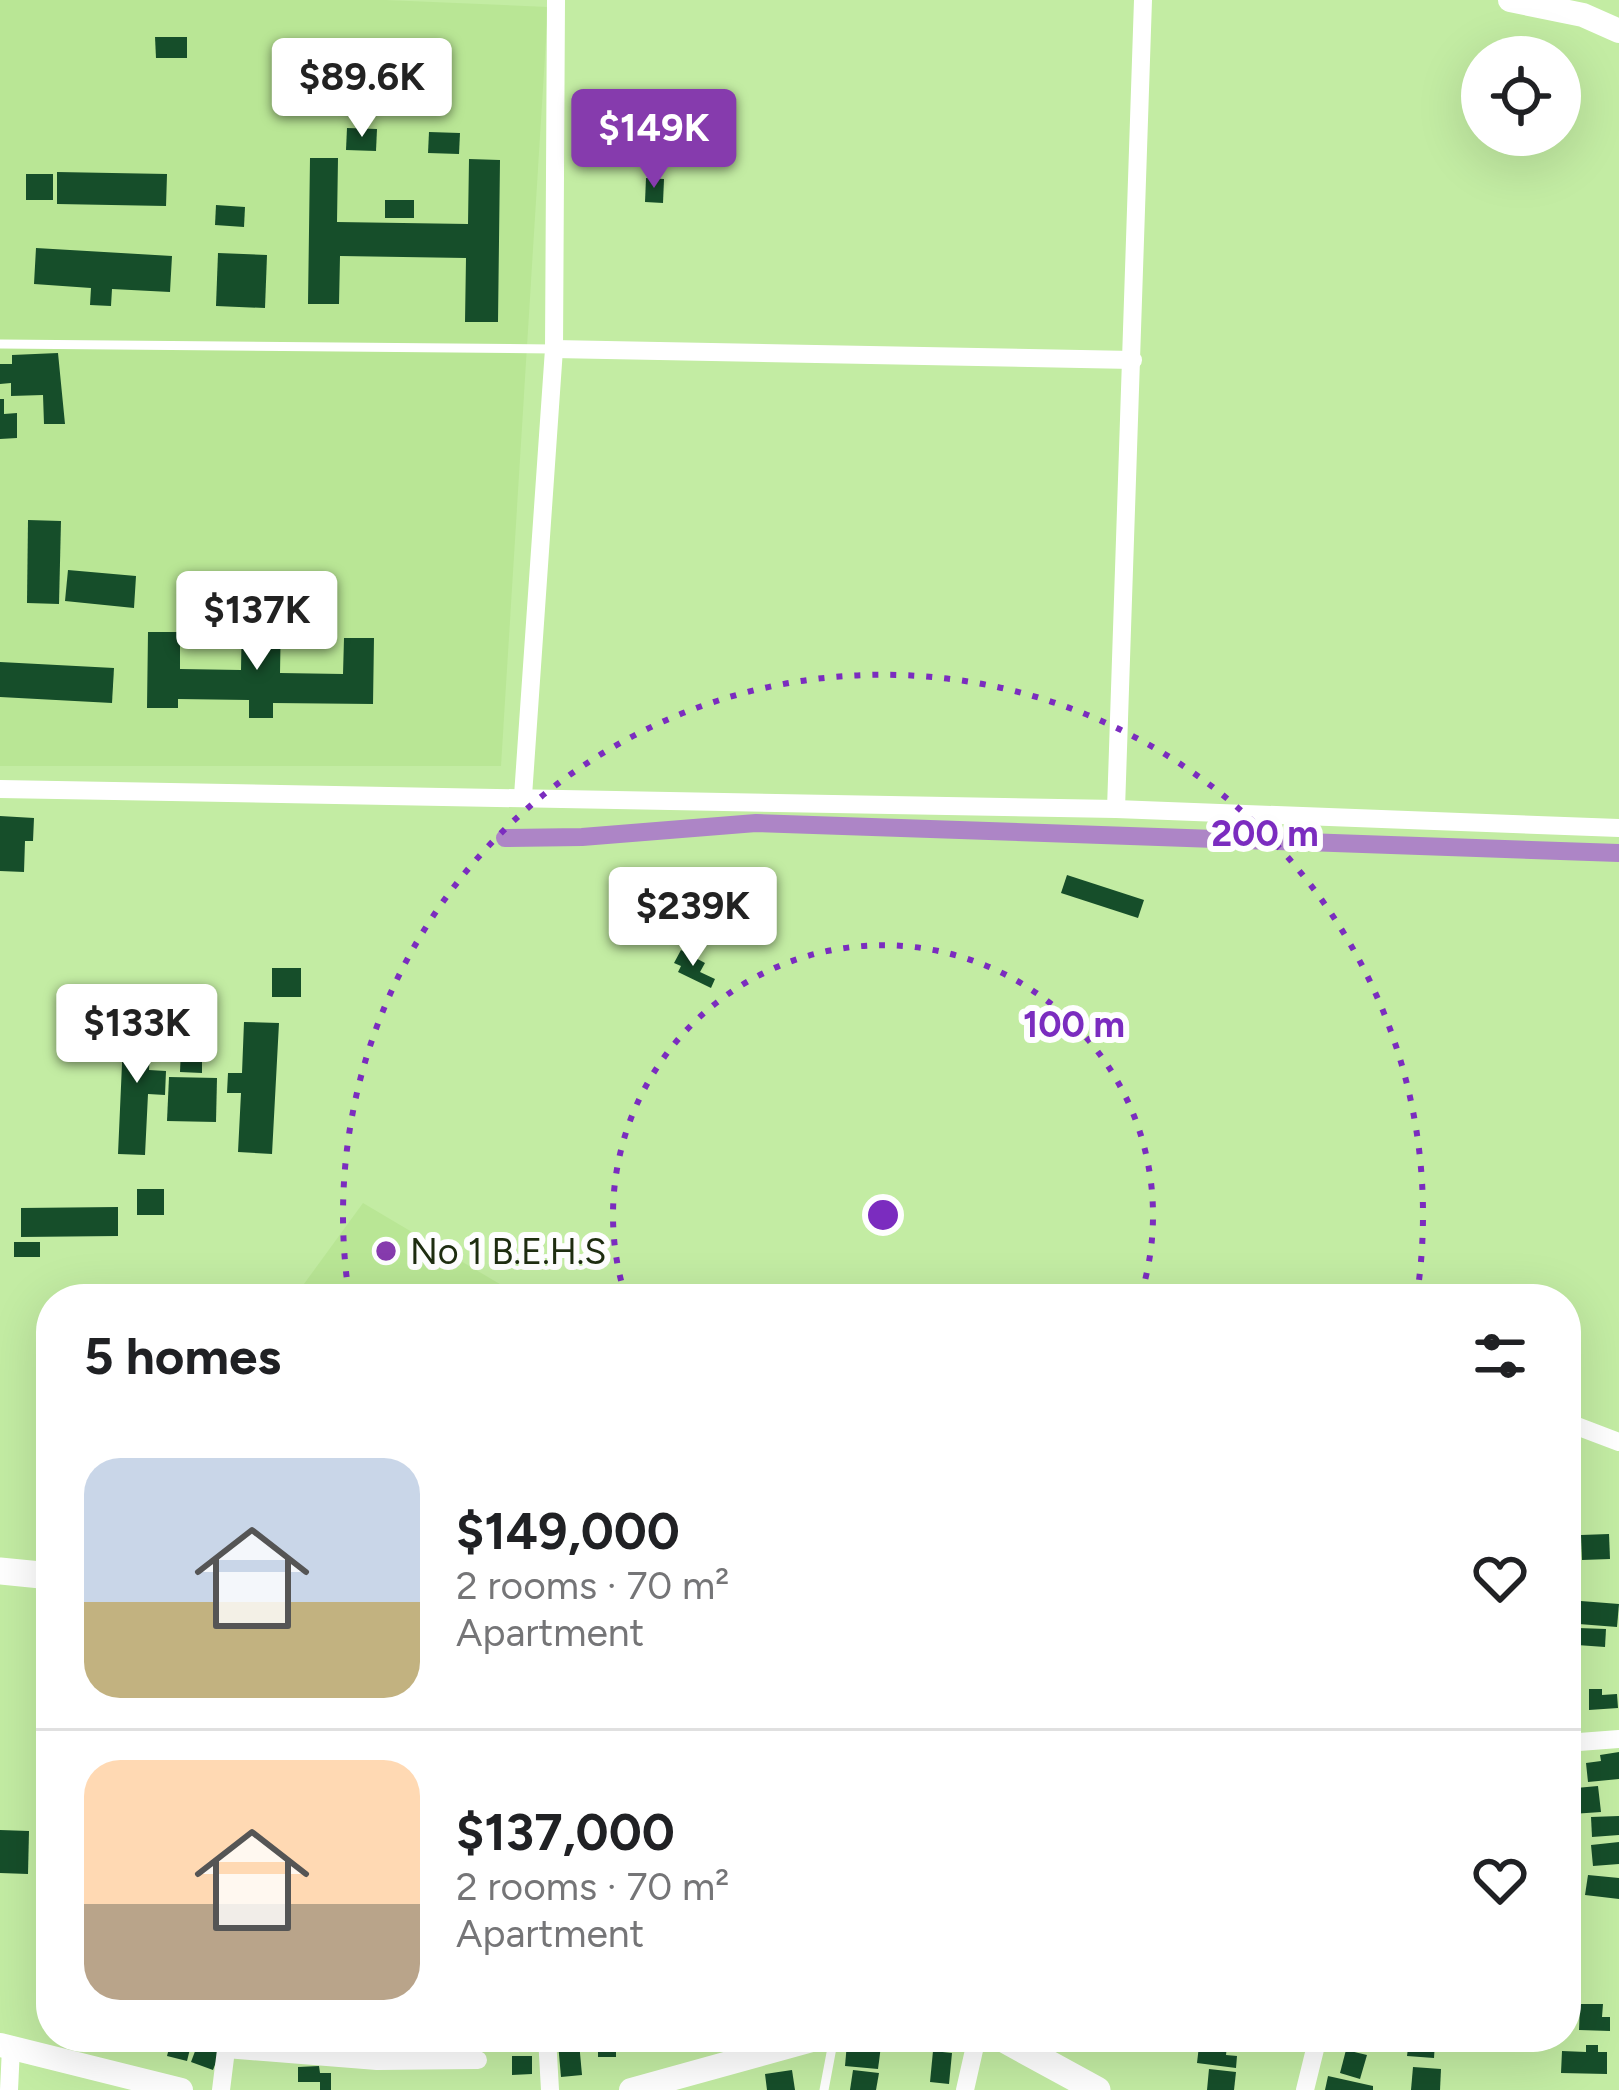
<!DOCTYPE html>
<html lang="en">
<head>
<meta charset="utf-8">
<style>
  :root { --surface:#fff; --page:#f6f6f6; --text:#202124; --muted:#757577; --line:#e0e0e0; --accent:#863bad }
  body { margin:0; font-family:Figtree,sans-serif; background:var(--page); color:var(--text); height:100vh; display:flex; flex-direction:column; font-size:45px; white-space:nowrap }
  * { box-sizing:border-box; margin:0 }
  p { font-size:39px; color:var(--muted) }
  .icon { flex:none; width:66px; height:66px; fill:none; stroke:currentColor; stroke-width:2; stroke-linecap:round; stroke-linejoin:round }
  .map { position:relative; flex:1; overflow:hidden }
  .panel { position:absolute; left:36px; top:1284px; width:1545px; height:768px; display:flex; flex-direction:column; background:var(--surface); border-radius:48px; box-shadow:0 12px 48px #0002 }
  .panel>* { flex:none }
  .controls { position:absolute; left:1461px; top:36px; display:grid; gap:24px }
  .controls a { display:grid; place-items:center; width:120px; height:120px; border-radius:50%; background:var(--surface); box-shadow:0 12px 48px #0002; font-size:60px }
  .price { position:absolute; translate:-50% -102px; padding:0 27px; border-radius:12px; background:#fff; color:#222; font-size:39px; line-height:78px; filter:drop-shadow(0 3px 6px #0008) }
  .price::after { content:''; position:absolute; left:50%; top:72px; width:36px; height:27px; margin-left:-18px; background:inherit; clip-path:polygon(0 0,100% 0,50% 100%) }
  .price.active { background:var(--accent); color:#fff }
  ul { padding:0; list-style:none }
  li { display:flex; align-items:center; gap:36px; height:300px; padding:0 48px }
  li+li { border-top:3px solid var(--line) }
  li span { display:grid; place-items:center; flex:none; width:336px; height:240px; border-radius:36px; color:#555 }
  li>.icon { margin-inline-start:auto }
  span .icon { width:144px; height:144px; fill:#fffc; stroke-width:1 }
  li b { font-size:51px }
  h2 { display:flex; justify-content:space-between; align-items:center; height:144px; padding:0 48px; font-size:51px }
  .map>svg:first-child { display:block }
  .built { fill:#b9e695 }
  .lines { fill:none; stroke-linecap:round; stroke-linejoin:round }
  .canal { stroke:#ad85c6; stroke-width:18 }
  .building { fill:#164e2a }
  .service { stroke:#fff; stroke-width:9 }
  .minor { stroke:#fff; stroke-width:18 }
  .tertiary { stroke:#fff; stroke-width:24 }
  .secondary { stroke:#fff; stroke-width:27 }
  .ring { fill:none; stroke:#7b2cbf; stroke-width:6; stroke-dasharray:6 12 }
  .poi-dot { fill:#863bad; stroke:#fefefe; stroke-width:4.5 }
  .labels { text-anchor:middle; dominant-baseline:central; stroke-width:12; stroke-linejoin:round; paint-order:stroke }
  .poi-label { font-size:36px; fill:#1e2d10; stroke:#fefefe; text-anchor:start }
  .centre { fill:#7b2cbf; stroke:#fefefe; stroke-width:6 }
  .ring-label { font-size:36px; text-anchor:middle; font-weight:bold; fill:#7b2cbf; stroke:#fefefe; stroke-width:12; stroke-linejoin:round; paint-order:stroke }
</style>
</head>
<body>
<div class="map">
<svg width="1619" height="2090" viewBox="0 0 1619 2090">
  <rect width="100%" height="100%" fill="#c3eca3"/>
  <g class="built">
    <path d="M 0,0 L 385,0 L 548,7 L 501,766 L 0,766 Z"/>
    <path d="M 363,1203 L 525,1299 L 293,1299 Z"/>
  </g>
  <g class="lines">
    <path class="canal" d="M 505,838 L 582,837 L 756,823 L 1619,853"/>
  </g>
  <g class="building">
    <path d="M 155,37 L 187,37 L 187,58 L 156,58 Z"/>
    <path d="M 347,128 L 377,129 L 376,151 L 346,150 Z"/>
    <path d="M 429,132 L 460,133 L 459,154 L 428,153 Z"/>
    <path d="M 310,158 L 338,158 L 337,222 L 468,224 L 469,159 L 500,160 L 498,322 L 465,322 L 466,258 L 340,256 L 339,304 L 308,304 Z"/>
    <path d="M 57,172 L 167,174 L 166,206 L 57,204 Z"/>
    <rect x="26" y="174" width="27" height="26"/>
    <path d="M 646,178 L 664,179 L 663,203 L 645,202 Z"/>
    <rect x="385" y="200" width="29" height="18"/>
    <path d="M 216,205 L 245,207 L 244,227 L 215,225 Z"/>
    <path d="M 36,248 L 172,256 L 170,292 L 112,289 L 111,306 L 90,305 L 91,288 L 34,284 Z"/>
    <path d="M 218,253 L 267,255 L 265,308 L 216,306 Z"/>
    <path d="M 58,353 L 65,424 L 44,424 L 43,395 L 11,396 L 11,383 L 0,384 L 0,364 L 12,364 L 12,355 Z"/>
    <path d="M 0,399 L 4,399 L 4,414 L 17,413 L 17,438 L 0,439 Z"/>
    <path d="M 28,520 L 61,521 L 59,604 L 27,603 Z"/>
    <path d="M 68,570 L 136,576 L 134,608 L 65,601 Z"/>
    <path d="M 242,614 L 281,615 L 280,673 L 343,674 L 344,638 L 374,638 L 373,704 L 273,703 L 273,718 L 249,718 L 249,700 L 178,699 L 178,708 L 147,708 L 148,632 L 180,632 L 180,669 L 241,670 Z"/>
    <path d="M 0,662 L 114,668 L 112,703 L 0,697 Z"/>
    <path d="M 0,816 L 34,818 L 33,841 L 25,841 L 24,872 L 0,871 Z"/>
    <path d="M 1067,875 L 1144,900 L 1138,918 L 1061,893 Z"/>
    <path d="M 681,950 L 705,963 L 700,972 L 715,979 L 711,988 L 678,972 L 681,966 L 674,963 Z"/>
    <rect x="272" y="968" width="29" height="29"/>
    <path d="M 191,1016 L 213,1017 L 212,1034 L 190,1034 Z"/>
    <path d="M 124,1019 L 152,1020 L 149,1070 L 166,1071 L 165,1095 L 148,1094 L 145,1155 L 118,1154 Z"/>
    <path d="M 244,1022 L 279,1023 L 272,1154 L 238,1152 L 241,1093 L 227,1093 L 228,1073 L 242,1073 Z"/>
    <path d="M 181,1049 L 202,1049 L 202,1073 L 180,1072 Z"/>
    <path d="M 169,1077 L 217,1078 L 216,1122 L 167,1121 Z"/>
    <rect x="137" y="1189" width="27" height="26"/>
    <path d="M 118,1207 L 118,1236 L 21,1237 L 21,1208 Z"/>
    <rect x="14" y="1242" width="26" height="15"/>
    <path d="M 1609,1534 L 1610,1559 L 1582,1560 L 1581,1535 Z"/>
    <path d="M 1568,1600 L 1619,1604 L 1617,1627 L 1566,1623 Z"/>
    <path d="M 1578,1628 L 1606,1629 L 1605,1647 L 1577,1645 Z"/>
    <path d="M 1589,1689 L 1602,1689 L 1602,1695 L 1617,1694 L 1618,1708 L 1589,1710 Z"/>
    <path d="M 1619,1752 L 1619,1779 L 1588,1782 L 1586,1763 L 1601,1761 L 1600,1755 Z"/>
    <path d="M 1598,1786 L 1601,1812 L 1572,1814 L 1570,1798 L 1577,1797 L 1576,1788 Z"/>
    <path d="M 1619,1816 L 1619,1835 L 1592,1837 L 1591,1817 Z"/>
    <path d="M 0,1830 L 29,1831 L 28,1874 L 0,1873 Z"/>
    <path d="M 1619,1842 L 1619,1864 L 1593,1866 L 1591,1845 Z"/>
    <path d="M 1588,1875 L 1619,1878 L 1619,1899 L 1585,1895 Z"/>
    <path d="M 1580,2004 L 1603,2004 L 1602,2017 L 1610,2017 L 1610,2031 L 1579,2030 Z"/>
    <path d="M 172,2037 L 193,2037 L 187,2061 L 167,2056 Z"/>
    <rect x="598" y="2037" width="18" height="20"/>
    <path d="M 1200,2037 L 1228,2037 L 1226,2055 L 1237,2056 L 1236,2068 L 1197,2063 Z"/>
    <path d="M 200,2038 L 222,2046 L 213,2070 L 191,2062 Z"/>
    <path d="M 1409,2039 L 1435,2041 L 1434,2058 L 1407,2056 Z"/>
    <path d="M 579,2042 L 582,2075 L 561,2077 L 558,2043 Z"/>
    <path d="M 847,2043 L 881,2046 L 878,2069 L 845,2066 Z"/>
    <path d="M 1586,2045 L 1598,2045 L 1598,2052 L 1607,2052 L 1607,2074 L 1561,2073 L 1562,2051 L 1586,2052 Z"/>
    <path d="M 1346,2050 L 1367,2055 L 1360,2079 L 1340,2073 Z"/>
    <path d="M 933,2051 L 952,2053 L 949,2084 L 930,2082 Z"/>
    <path d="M 512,2056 L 532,2056 L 532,2074 L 512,2075 Z"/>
    <path d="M 319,2066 L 320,2073 L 331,2073 L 331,2090 L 320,2090 L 320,2082 L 298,2082 L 298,2067 Z"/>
    <path d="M 1413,2067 L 1441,2069 L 1440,2090 L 1411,2090 Z"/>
    <path d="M 1209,2069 L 1236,2072 L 1234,2090 L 1207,2090 Z"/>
    <path d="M 792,2070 L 795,2090 L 767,2090 L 765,2074 Z"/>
    <path d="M 853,2070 L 879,2073 L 876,2090 L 850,2090 Z"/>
    <path d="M 1328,2076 L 1373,2086 L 1373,2090 L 1325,2090 Z"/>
  </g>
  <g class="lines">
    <g class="service">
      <path d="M 0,344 L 553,349"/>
      <path d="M 824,2090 L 834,2037"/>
    </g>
    <g class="minor">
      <path d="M 554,349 L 1133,360"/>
      <path d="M 0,789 L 1116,809 L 1619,828"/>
      <path d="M 523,796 L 554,349 L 556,0"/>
      <path d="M 1116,809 L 1143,0"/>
      <path d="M 1566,1422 L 1619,1442"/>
      <path d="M 1566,1743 L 1619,1739"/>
      <path d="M 547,2037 L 550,2090"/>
      <path d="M 226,2049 L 377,2061 L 478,2060"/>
      <path d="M 9,2090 L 11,2048"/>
      <path d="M 221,2090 L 227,2042"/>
      <path d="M 965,2090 L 977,2037"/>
      <path d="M 1305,2090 L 1318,2037"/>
    </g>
    <g class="tertiary">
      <path d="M 1510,0 L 1583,15 L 1619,31"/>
      <path d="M 0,2045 L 181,2090"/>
      <path d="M 631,2090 L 823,2037"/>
    </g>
    <g class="secondary">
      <path d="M 0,1571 L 51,1576"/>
      <path d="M 1000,2037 L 1097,2090"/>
    </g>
  </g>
  <g class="ring">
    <path d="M626 1298A270 270 0 1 1 1140 1298"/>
    <path d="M349 1295A540 540 0 1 1 1417 1295"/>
  </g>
  <circle class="poi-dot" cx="386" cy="1251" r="12"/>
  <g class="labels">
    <g class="poi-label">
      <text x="410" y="1251">No 1 B.E.H.S</text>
    </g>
  </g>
  <circle cx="883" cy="1215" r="18" class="centre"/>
  <g class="ring-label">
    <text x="1265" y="846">200 m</text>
    <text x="1074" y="1037">100 m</text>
  </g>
</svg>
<div class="controls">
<a><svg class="icon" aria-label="locate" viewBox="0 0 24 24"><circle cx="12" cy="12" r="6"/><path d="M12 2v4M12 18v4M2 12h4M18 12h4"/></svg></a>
</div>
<b class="price" style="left:362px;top:140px">$89.6K</b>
<b class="price active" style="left:654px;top:191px">$149K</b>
<b class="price" style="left:257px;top:673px">$137K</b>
<b class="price" style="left:693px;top:969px">$239K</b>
<b class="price" style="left:137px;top:1086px">$133K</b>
<section class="panel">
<h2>5 homes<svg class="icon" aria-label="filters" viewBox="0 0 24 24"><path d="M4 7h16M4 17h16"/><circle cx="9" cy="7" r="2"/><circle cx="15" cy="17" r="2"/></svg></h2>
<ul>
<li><span style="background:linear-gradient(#c9d6e8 60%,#c2b280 0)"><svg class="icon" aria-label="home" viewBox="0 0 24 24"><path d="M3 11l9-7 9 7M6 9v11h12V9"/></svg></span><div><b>$149,000</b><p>2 rooms · 70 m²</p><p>Apartment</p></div><svg class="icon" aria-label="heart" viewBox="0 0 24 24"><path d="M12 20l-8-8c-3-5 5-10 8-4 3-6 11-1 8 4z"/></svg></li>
<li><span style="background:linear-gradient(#ffd9b3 60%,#b9a48a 0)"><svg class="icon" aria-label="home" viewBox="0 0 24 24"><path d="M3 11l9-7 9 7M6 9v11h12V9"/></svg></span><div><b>$137,000</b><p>2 rooms · 70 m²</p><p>Apartment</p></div><svg class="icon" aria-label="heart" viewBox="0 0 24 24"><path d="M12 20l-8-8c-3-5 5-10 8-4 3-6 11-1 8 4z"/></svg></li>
</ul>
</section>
</div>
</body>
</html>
